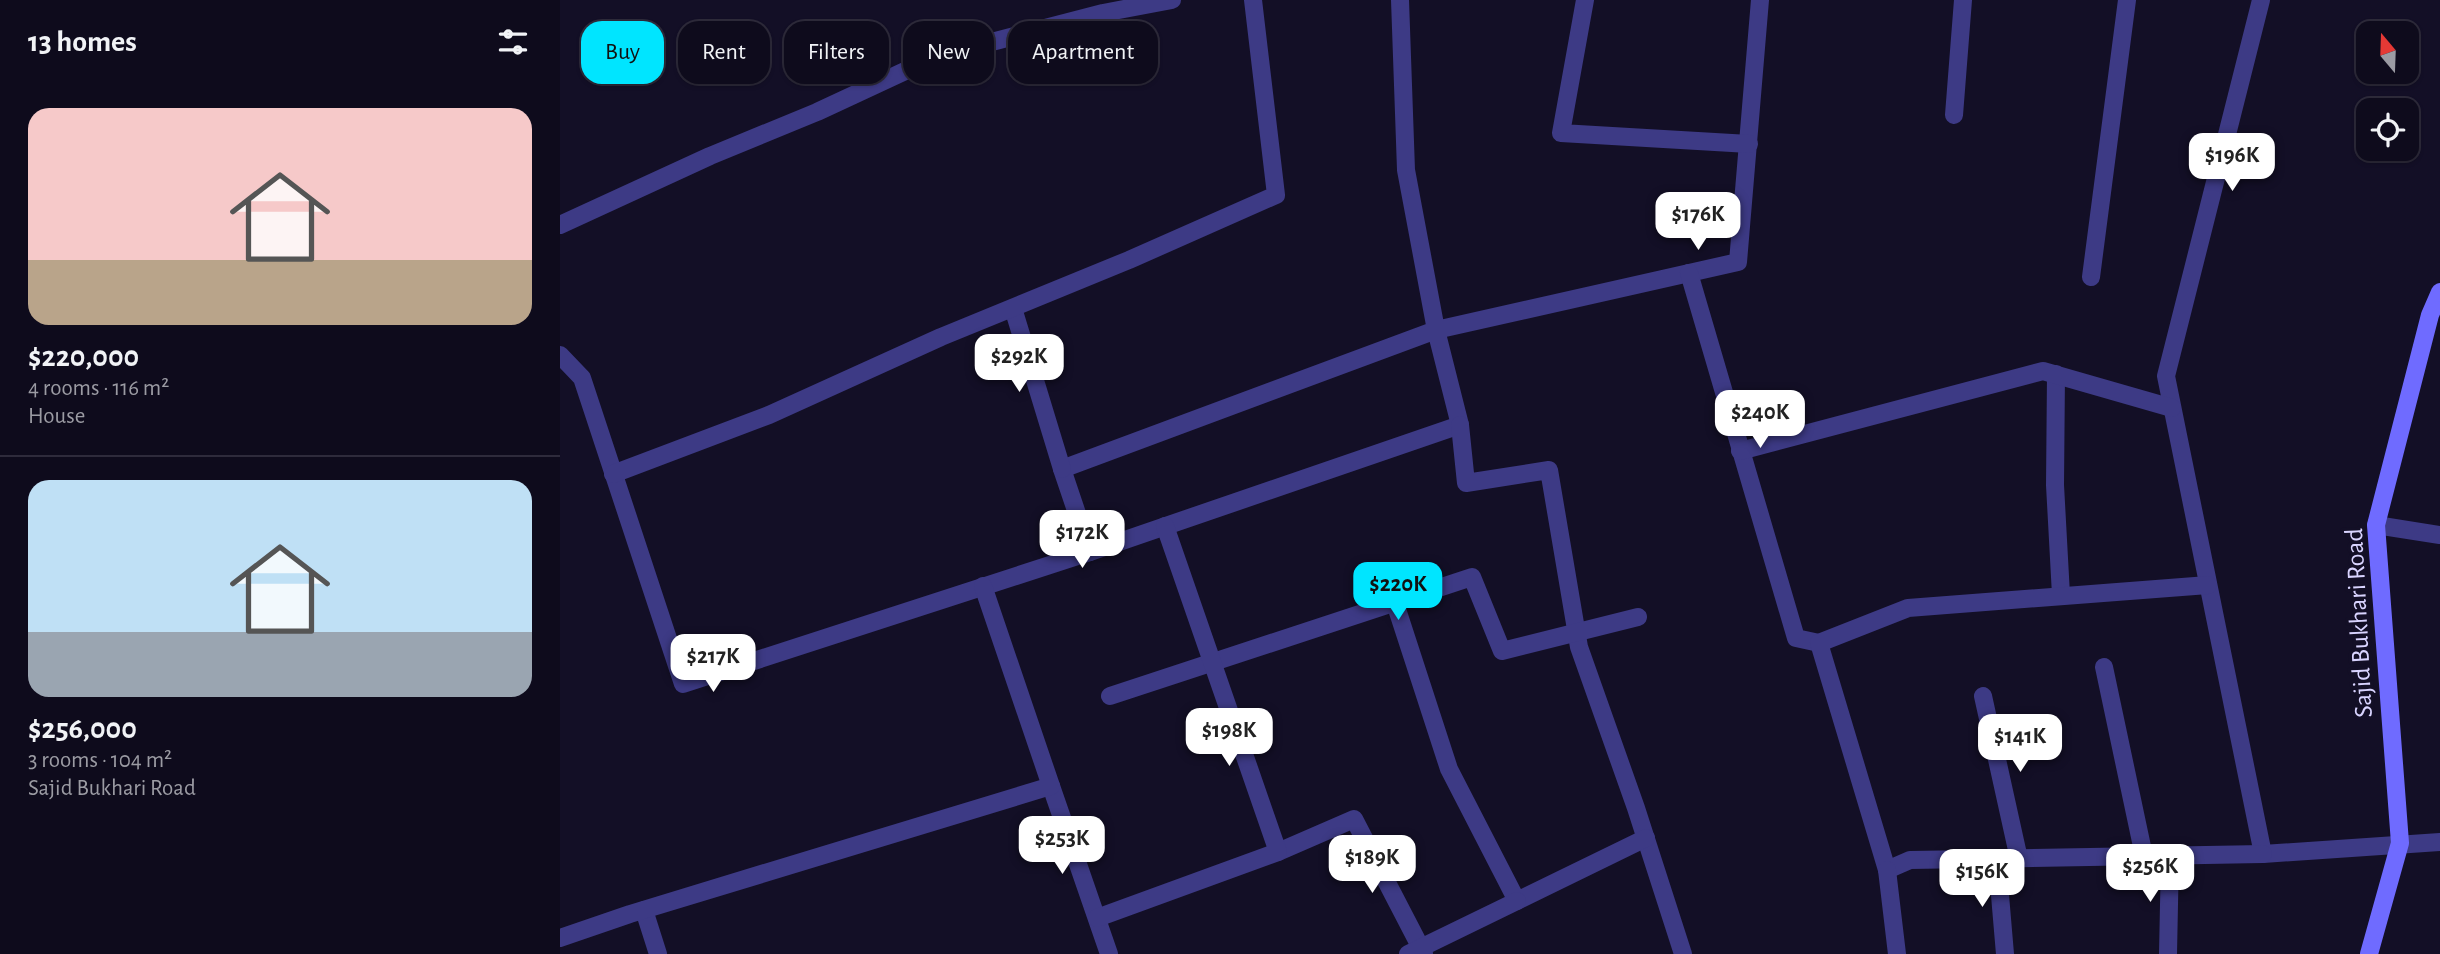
<!DOCTYPE html>
<html lang="en">
<head>
<meta charset="utf-8">
<style>
  :root { --surface:#0e0b1c; --page:#1c1929; --text:#f1f3f6; --muted:#9b9ba3; --line:#2e2b3b; --accent:#00e5ff }
  body { margin:0; font-family:"Alegreya Sans",sans-serif; background:var(--page); color:var(--text); height:100vh; display:flex; flex-direction:column; font-size:26px; white-space:nowrap }
  * { box-sizing:border-box; margin:0 }
  p { font-size:23px; color:var(--muted) }
  .icon { flex:none; width:38px; height:38px; fill:none; stroke:currentColor; stroke-width:2; stroke-linecap:round; stroke-linejoin:round }
  .map { position:relative; flex:1; overflow:hidden }
  .drawer { display:flex; flex-direction:column; background:var(--surface); width:560px }
  .drawer>* { flex:none }
  .hud { position:absolute; left:21px; top:21px; width:665px; height:63px; display:flex; gap:14px }
  .needle { width:46px; rotate:341deg }
  .tools { position:absolute; left:1796px; top:21px; display:grid; gap:14px }
  .tools a { display:grid; place-items:center; width:63px; height:63px; border-radius:14px; background:var(--surface); box-shadow:0 2px 5px #0004,0 0 0 2px var(--line); font-size:35px }
  .price { position:absolute; translate:-50% -60px; padding:0 16px; border-radius:14px; background:#fff; color:#222; font-size:23px; line-height:46px; filter:drop-shadow(0 2px 4px #0008) }
  .price::after { content:''; position:absolute; left:50%; top:42px; width:21px; height:16px; margin-left:-10px; background:inherit; clip-path:polygon(0 0,100% 0,50% 100%) }
  .price.current { background:var(--accent); color:#111 }
  ul { padding:0; list-style:none }
  li { display:grid; align-content:center; gap:14px; height:371px; padding:0 28px }
  li+li { border-top:2px solid var(--line) }
  li span { display:grid; place-items:center; height:217px; border-radius:21px; color:#555 }
  li>.icon { margin-inline-start:auto }
  span .icon { width:126px; height:126px; fill:#fffc; stroke-width:1 }
  li b { font-size:30px }
  h2 { display:flex; justify-content:space-between; align-items:center; height:84px; padding:0 28px; font-size:30px }
  .tag { padding:0 24px; border-radius:21px; background:var(--surface); box-shadow:0 2px 5px #0004,0 0 0 2px var(--line); font-size:24px; line-height:63px }
  .tag.current { background:var(--accent); color:#111 }
  main { display:flex; flex:1; min-height:0 }
  .map>svg:first-child { display:block }
  .lines { fill:none; stroke-linecap:round; stroke-linejoin:round }
  .street { stroke:#3d3a85; stroke-width:18 }
  .secondary { stroke:#6f6bff; stroke-width:18 }
  .labels { text-anchor:middle; dominant-baseline:central; stroke-width:7; stroke-linejoin:round; paint-order:stroke }
  .street-label { font-size:26px; fill:#d9d4ff; stroke:#130f26 }
</style>
</head>
<body>
<main>
<section class="drawer">
<h2>13 homes<svg class="icon" aria-label="filters" viewBox="0 0 24 24"><path d="M4 7h16M4 17h16"/><circle cx="9" cy="7" r="2"/><circle cx="15" cy="17" r="2"/></svg></h2>
<ul>
<li><span style="background:linear-gradient(#f6c9c9 70%,#b9a48a 0)"><svg class="icon" aria-label="home" viewBox="0 0 24 24"><path d="M3 11l9-7 9 7M6 9v11h12V9"/></svg></span><div><b>$220,000</b><p>4 rooms · 116 m²</p><p>House</p></div></li>
<li><span style="background:linear-gradient(#bfe0f5 70%,#9aa5b1 0)"><svg class="icon" aria-label="home" viewBox="0 0 24 24"><path d="M3 11l9-7 9 7M6 9v11h12V9"/></svg></span><div><b>$256,000</b><p>3 rooms · 104 m²</p><p>Sajid Bukhari Road</p></div></li>
</ul>
</section>
<div class="map">
<svg width="1880" height="954" viewBox="0 0 1880 954">
  <rect width="100%" height="100%" fill="#130f26"/>
  <g class="lines">
    <g class="street">
      <path d="M 840,0 L 846,170 L 876,330 L 900,425 L 530,552 L 502,469 L 876,330 L 1178,262 L 1200,0"/>
      <path d="M 1025,0 L 1001,133 L 1189,144"/>
      <path d="M 1701,0 L 1606,376 L 1703,854 L 1880,842"/>
      <path d="M 1394,115 L 1403,0"/>
      <path d="M 0,225 L 150,156 L 257,112 L 358,65 L 424,44 L 543,13 L 612,0"/>
      <path d="M 1129,273 L 1236,638 L 1259,643"/>
      <path d="M 1531,277 L 1567,0"/>
      <path d="M 453,308 L 502,469"/>
      <path d="M 0,355 L 22,378 L 123,684 L 530,552"/>
      <path d="M 1496,374 L 1495,485 L 1501,595"/>
      <path d="M 900,425 L 906,483 L 989,470 L 1019,647 L 1076,808 L 1123,954"/>
      <path d="M 1180,451 L 1483,371 L 1612,408"/>
      <path d="M 53,474 L 209,415 L 381,337 L 569,260 L 716,195 L 693,0"/>
      <path d="M 1816,525 L 1880,535"/>
      <path d="M 1648,585 L 1348,608 L 1259,643 L 1327,870 L 1350,860 L 1703,854"/>
      <path d="M 835,603 L 889,769 L 957,901 L 1086,838"/>
      <path d="M 1544,667 L 1584,856"/>
      <path d="M 550,696 L 912,577 L 942,651 L 1078,617"/>
      <path d="M 1423,696 L 1459,859"/>
      <path d="M 491,786 L 549,954"/>
      <path d="M 718,852 L 794,819 L 864,954"/>
      <path d="M 1437,860 L 1445,954"/>
      <path d="M 1327,870 L 1337,954"/>
      <path d="M 84,910 L 98,954"/>
      <path d="M 537,918 L 718,852 L 605,526"/>
      <path d="M 0,938 L 70,914 L 491,786 L 423,586"/>
      <path d="M 848,954 L 957,901"/>
      <path d="M 1608,954 L 1610,855"/>
    </g>
    <path class="secondary" d="M 1809,954 L 1840,843 L 1816,525 L 1870,315 L 1880,292"/>
  </g>
  <g class="labels">
    <g class="street-label">
      <text transform="translate(1799 623) rotate(-93)">Sajid Bukhari Road</text>
    </g>
  </g>
</svg>
<div class="tools">
<a><svg class="needle" viewBox="-14 -14 28 28"><path d="M0-13l5 13h-10z" fill="#e53935"/><path d="M0 13l5-13h-10z" fill="#9b9ba3"/></svg></a>
<a><svg class="icon" aria-label="locate" viewBox="0 0 24 24"><circle cx="12" cy="12" r="6"/><path d="M12 2v4M12 18v4M2 12h4M18 12h4"/></svg></a>
</div>
<b class="price" style="left:1672px;top:193px">$196K</b>
<b class="price" style="left:1138px;top:252px">$176K</b>
<b class="price" style="left:459px;top:394px">$292K</b>
<b class="price" style="left:1200px;top:450px">$240K</b>
<b class="price" style="left:522px;top:570px">$172K</b>
<b class="price current" style="left:838px;top:622px">$220K</b>
<b class="price" style="left:153px;top:694px">$217K</b>
<b class="price" style="left:669px;top:768px">$198K</b>
<b class="price" style="left:1460px;top:774px">$141K</b>
<b class="price" style="left:502px;top:876px">$253K</b>
<b class="price" style="left:812px;top:895px">$189K</b>
<b class="price" style="left:1590px;top:904px">$256K</b>
<b class="price" style="left:1422px;top:909px">$156K</b>
<div class="hud">
<a class="tag current">Buy</a>
<a class="tag">Rent</a>
<a class="tag">Filters</a>
<a class="tag">New</a>
<a class="tag">Apartment</a>
</div>
</div>
</main>
</body>
</html>
